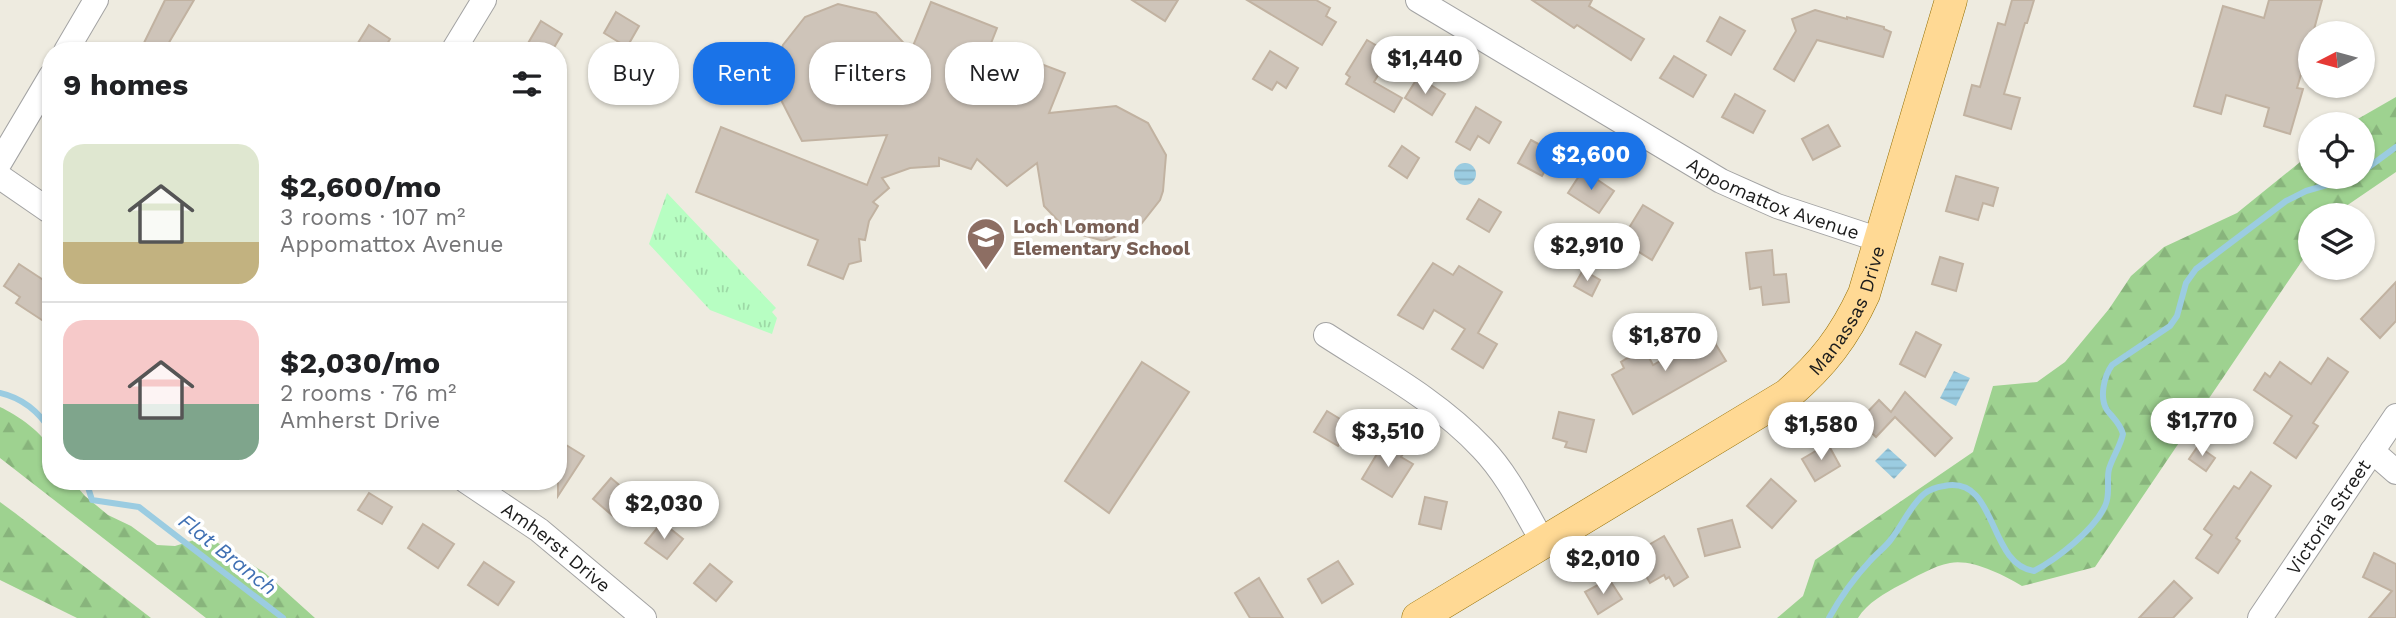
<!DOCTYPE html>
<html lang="en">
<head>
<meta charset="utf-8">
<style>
  :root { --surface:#fff; --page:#f6f6f6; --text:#202124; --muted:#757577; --line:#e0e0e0; --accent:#1a73e8 }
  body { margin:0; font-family:"Work Sans",sans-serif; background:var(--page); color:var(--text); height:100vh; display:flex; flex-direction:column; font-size:26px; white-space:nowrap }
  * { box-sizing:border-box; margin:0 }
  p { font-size:23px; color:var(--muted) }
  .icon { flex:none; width:38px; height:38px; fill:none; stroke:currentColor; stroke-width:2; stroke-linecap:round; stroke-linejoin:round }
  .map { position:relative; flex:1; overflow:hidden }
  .side { position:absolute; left:42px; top:42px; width:525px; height:448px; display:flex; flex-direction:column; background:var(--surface); border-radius:28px; box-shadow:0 2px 5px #0004 }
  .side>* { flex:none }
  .guide { position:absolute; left:588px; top:42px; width:665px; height:63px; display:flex; gap:14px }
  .needle { width:46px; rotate:264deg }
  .controls { position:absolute; left:2298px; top:21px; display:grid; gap:14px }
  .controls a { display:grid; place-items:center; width:77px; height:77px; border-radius:50%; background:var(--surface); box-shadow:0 2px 5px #0004; font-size:35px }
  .price { position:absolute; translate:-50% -60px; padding:0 16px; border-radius:24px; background:#fff; color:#222; font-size:23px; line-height:46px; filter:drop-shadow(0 2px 4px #0008) }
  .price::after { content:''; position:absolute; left:50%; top:42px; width:21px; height:16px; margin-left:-10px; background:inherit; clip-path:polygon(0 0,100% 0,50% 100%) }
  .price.active { background:var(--accent); color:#fff }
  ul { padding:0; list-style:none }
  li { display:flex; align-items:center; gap:21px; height:175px; padding:0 21px }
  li+li { border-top:2px solid var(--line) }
  li span { display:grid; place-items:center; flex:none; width:196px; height:140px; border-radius:21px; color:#555 }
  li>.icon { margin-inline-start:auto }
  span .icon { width:84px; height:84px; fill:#fffc; stroke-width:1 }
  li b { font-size:30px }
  h2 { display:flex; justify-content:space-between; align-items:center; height:84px; padding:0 21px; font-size:30px }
  .pill { padding:0 24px; border-radius:28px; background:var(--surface); box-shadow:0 2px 5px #0004; font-size:24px; line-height:63px }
  .pill.active { background:var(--accent); color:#fff }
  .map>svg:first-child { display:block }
  .forest { fill:url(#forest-firs) }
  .park { fill:url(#park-tufts) }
  .water { fill:url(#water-rules) }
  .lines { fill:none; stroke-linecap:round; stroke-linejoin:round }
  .stream { stroke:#9bcce1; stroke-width:6 }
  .building { fill:#cec4b9; stroke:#c1b2a1; stroke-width:2 }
  .minor-casing { stroke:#a3a3a3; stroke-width:26 }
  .major-casing { stroke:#936e00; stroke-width:33 }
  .minor { stroke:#fff; stroke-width:24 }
  .major { stroke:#ffd994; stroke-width:32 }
  .labels { text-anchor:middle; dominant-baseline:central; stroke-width:7; stroke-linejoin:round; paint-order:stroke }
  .street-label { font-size:19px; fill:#1c1c1c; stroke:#fff }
  .education-label { font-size:19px; font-weight:bold; fill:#785e54; stroke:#fff; text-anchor:start }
  .water-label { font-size:21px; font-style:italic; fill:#4070b3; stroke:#fff }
</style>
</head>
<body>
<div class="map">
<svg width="2396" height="618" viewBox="0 0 2396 618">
  <defs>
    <pattern id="forest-firs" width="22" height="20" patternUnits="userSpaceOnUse" patternTransform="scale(1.75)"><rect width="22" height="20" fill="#9ed290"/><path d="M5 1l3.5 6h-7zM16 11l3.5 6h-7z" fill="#88b47c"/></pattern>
    <pattern id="park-tufts" width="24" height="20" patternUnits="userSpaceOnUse" patternTransform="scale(1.75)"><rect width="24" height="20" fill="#b7fec2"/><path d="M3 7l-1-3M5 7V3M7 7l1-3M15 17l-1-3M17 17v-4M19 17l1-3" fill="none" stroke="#9dd9a6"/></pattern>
    <pattern id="water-rules" width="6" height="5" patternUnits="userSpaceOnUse" patternTransform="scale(1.75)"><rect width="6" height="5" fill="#9bcce1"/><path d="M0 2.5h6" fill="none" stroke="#85afc0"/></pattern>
  </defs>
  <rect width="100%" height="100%" fill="#eeebe0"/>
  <g class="forest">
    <path d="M 2396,97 L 2396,172 L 2333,215 L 2310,215 L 2310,249 L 2095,567 L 2022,586 C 2003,575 1973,559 1950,563 C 1933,566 1916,577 1900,585 C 1885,593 1867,603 1858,618 L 1777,618 L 1803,596 L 1815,560 L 1973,452 L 1993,386 L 2037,382 L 2065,362 L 2109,309 L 2131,276 L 2164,247 L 2237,213 L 2310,154 L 2310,177 L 2362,177 L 2362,124 L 2349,124 Z"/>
    <path d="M 0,407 C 17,415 45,433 51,452 C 53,460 51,473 51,481 L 72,481 L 85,496 L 108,515 L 131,526 L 157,545 L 175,546 L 207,536 L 265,573 L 315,618 L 206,618 L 0,458 Z"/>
    <path d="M 0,502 L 15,513 L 151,618 L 77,618 L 0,580 Z"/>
  </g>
  <path class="park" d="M 667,193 L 776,308 L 772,312 L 777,318 L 772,334 L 710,310 L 649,244 Z"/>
  <g class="water">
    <circle cx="1465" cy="174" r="11"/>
    <path d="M 1954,371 L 1970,378 L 1956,406 L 1940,398 Z"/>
    <path d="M 1888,448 L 1907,465 L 1894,479 L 1875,461 Z"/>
  </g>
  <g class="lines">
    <g class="stream">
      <path d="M 2362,172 L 2396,147"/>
      <path d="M 0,393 C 22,398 39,412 51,431"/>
      <path d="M 86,481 L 92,500 L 139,507 L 283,618"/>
      <path d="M 1829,618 C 1840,598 1854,578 1870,561 C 1877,553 1886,547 1892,538 C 1903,524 1910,506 1924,494 C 1929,490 1937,487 1944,486 C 1998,475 1987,564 2034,571 C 2057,559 2094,530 2105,506 C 2111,494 2106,481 2109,469 C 2113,456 2120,447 2123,434 C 2120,423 2113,418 2107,410 C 2099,398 2104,376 2112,365 L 2170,326 L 2177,316 L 2186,283 L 2196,269 L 2212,257 L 2286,201 L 2306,191 L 2354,177"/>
    </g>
  </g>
  <g class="building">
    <path d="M 165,0 L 194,0 L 164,51 L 140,51 Z"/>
    <path d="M 1132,0 L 1178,0 L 1165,21 Z"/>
    <path d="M 1247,0 L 1316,0 L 1330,8 L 1326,16 L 1336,22 L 1322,45 Z"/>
    <path d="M 1532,0 L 1592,0 L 1589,6 L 1644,39 L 1631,60 L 1577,25 L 1574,28 Z"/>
    <path d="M 2012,0 L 2034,0 L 2027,23 L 2025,23 L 2004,94 L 2020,98 L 2011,129 L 1964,115 L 1972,85 L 1980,87 L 1998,23 L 2005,25 Z"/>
    <path d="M 2269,0 L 2322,0 L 2313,33 L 2310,33 L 2310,44 L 2297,88 L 2303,89 L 2290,134 L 2264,126 L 2269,108 L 2226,95 L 2221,114 L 2194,106 L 2223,6 L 2264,18 Z"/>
    <path d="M 931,2 L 997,28 L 986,56 L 1032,74 L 1036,62 L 1065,73 L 1049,113 L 1116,106 L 1148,123 L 1166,155 L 1163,191 L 1160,200 L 1138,228 L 1104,241 L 1068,231 L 1044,206 L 1037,163 L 1007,186 L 977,159 L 971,169 L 939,158 L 939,166 L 910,168 L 882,178 L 889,188 L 873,202 L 878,206 L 869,221 L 865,240 L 859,239 L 861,261 L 849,264 L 843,279 L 808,265 L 818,240 L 696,192 L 721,127 L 867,185 L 887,135 L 802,141 L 776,90 L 780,54 L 783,45 L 805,17 L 838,4 L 876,13 L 911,51 Z"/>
    <path d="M 1815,10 L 1847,19 L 1847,17 L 1884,27 L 1884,29 L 1891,32 L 1883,57 L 1817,40 L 1794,81 L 1774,69 L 1796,31 L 1792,19 Z"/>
    <path d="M 616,12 L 639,26 L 627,47 L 604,33 Z"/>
    <path d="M 1720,17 L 1745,31 L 1731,55 L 1707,41 Z"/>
    <path d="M 541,21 L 562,34 L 552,51 L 536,51 L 527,45 Z"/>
    <path d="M 369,25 L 390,39 L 383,51 L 353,51 Z"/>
    <path d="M 1367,40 L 1391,54 L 1374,82 L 1402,98 L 1394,112 L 1346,84 L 1350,77 L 1346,74 Z"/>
    <path d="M 1270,51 L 1298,68 L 1286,88 L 1277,82 L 1272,90 L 1253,79 Z"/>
    <path d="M 1674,56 L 1706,75 L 1693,97 L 1660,78 Z"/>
    <path d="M 1418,77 L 1445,94 L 1432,115 L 1405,98 Z"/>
    <path d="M 1735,94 L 1765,111 L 1753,133 L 1722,117 Z"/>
    <path d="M 1476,107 L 1501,122 L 1489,143 L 1478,136 L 1470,150 L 1456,142 Z"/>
    <path d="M 1828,125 L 1840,146 L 1813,160 L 1802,139 Z"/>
    <path d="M 1531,140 L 1555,153 L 1542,176 L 1518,163 Z"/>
    <path d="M 1402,146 L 1419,158 L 1407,178 L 1389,166 Z"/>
    <path d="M 1583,170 L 1614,191 L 1599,213 L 1568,193 Z"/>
    <path d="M 1956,176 L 1998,188 L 1993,206 L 1983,203 L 1978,220 L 1946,211 Z"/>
    <path d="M 1479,199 L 1501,212 L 1489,232 L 1467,219 Z"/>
    <path d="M 1643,205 L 1673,223 L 1652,260 L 1621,241 Z"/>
    <path d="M 1772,250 L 1774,275 L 1786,274 L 1789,302 L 1763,305 L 1761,287 L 1750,289 L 1746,253 Z"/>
    <path d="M 1940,257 L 1963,264 L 1956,291 L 1932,284 Z"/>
    <path d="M 1433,263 L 1453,275 L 1459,266 L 1502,292 L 1478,333 L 1497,344 L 1483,368 L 1452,349 L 1465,329 L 1434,310 L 1423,329 L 1398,315 Z"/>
    <path d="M 19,264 L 51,285 L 51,326 L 16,303 L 20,297 L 4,286 Z"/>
    <path d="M 1583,270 L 1600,280 L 1592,296 L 1574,286 Z"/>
    <path d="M 2396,282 L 2396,321 L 2380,338 L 2361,319 Z"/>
    <path d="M 1916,332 L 1941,345 L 1925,377 L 1900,364 Z"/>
    <path d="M 1710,335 L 1726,361 L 1633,414 L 1612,375 L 1624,368 L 1621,362 L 1644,348 L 1653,365 L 1683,348 L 1684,351 Z"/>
    <path d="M 2328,358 L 2348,372 L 2313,423 L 2318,426 L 2296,458 L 2274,443 L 2292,416 L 2254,390 L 2265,373 L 2270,377 L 2280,362 L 2311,384 Z"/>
    <path d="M 1142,362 L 1189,392 L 1109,513 L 1065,481 Z"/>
    <path d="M 1905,392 L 1952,438 L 1935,456 L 1895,417 L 1876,437 L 1859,421 L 1879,400 L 1891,412 Z"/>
    <path d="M 1327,411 L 1350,425 L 1338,446 L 1314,432 Z"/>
    <path d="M 1559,412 L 1594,420 L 1586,452 L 1565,447 L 1567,442 L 1553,438 Z"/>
    <path d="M 1386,439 L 1405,451 L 1401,457 L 1413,464 L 1392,497 L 1362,479 Z"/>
    <path d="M 558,440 L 584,456 L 558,496 Z"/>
    <path d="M 1828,444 L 1840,466 L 1815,481 L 1802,459 Z"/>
    <path d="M 2198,446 L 2215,458 L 2206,471 L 2189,459 Z"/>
    <path d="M 2251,472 L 2271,486 L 2236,538 L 2240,541 L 2218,573 L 2196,558 L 2212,535 L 2204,529 L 2234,486 L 2239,489 Z"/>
    <path d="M 611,478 L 638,501 L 620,522 L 593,499 Z"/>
    <path d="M 1771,479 L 1796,501 L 1772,528 L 1747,506 Z"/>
    <path d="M 369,493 L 392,507 L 382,524 L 358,510 Z"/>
    <path d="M 1425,497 L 1447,502 L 1441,529 L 1419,524 Z"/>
    <path d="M 1732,520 L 1740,547 L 1705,556 L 1698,529 Z"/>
    <path d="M 662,522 L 683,539 L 667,559 L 645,543 Z"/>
    <path d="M 423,524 L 454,544 L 438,568 L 408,548 Z"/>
    <path d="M 1664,536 L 1688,577 L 1674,586 L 1669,577 L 1666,579 L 1664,575 L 1650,583 L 1633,554 Z"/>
    <path d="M 2374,553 L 2396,564 L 2396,618 L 2369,618 L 2392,591 L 2363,577 Z"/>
    <path d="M 1338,561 L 1353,584 L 1322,603 L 1308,579 Z"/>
    <path d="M 484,562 L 514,582 L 498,605 L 468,585 Z"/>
    <path d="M 710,564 L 732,582 L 716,601 L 694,583 Z"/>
    <path d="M 1259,578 L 1283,618 L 1250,618 L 1235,593 Z"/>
    <path d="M 1609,579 L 1622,599 L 1598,614 L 1585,592 Z"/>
    <path d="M 2174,581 L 2192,598 L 2173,618 L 2139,618 Z"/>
  </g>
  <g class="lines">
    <g class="minor-casing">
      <g id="minor">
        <path id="s1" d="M 1418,0 L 1721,181 L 1777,206 L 1880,240"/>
        <path d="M 66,51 L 96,0"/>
        <path d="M 453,51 L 484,0"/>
        <path d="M 0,162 L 51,76"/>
        <path d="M 0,177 L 51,212"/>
        <path d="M 1326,335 C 1380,370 1438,401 1482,448 C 1508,475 1525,511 1543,542"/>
        <path d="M 2372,451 L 2396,472"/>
        <path id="s2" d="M 466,481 L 539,530 L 644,618"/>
        <path id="s3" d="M 2260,618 L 2396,416"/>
      </g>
    </g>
    <g class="major-casing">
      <g id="major">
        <path id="s4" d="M 1418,618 L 1787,395 C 1823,364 1844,337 1864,294 L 1951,0"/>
      </g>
    </g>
    <use href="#minor" class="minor"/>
    <use href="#major" class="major"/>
  </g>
  <defs>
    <g id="school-pin" transform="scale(2.0125)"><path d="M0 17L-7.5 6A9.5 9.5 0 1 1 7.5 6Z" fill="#8d6e63" stroke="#fff"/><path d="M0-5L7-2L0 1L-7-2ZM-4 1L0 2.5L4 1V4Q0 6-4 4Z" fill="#fff"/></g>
  </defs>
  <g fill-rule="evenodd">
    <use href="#school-pin" x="986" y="237"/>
  </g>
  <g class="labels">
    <g class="street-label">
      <text stroke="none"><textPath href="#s1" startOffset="408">Appomattox Avenue</textPath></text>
      <text stroke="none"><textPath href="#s4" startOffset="537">Manassas Drive</textPath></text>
      <text stroke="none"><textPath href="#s3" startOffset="122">Victoria Street</textPath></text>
      <text stroke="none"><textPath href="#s2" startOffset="112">Amherst Drive</textPath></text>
    </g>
    <g class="education-label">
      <text x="1013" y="226">Loch Lomond<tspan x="1013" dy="22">Elementary School</tspan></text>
    </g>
    <g class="water-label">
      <text transform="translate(228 554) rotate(38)">Flat Branch</text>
    </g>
  </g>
</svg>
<div class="controls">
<a><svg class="needle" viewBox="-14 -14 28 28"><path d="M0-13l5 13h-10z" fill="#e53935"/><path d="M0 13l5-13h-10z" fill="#757577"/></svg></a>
<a><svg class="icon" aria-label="locate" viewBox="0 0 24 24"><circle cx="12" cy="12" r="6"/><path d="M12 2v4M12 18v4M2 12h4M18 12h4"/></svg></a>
<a><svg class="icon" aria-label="layers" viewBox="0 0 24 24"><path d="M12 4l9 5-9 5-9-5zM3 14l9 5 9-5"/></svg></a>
</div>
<b class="price" style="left:1425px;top:96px">$1,440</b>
<b class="price active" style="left:1591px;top:192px">$2,600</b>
<b class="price" style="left:1587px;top:283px">$2,910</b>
<b class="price" style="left:1665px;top:373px">$1,870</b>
<b class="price" style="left:2202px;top:458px">$1,770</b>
<b class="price" style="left:1821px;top:462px">$1,580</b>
<b class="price" style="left:1388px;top:469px">$3,510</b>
<b class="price" style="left:664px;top:541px">$2,030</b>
<b class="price" style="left:1603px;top:596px">$2,010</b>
<div class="guide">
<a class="pill">Buy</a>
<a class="pill active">Rent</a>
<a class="pill">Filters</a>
<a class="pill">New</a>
</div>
<section class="side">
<h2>9 homes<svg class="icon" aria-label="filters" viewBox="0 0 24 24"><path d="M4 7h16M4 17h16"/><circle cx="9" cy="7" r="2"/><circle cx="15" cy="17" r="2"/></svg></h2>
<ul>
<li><span style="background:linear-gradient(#dfe7d0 70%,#c2b280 0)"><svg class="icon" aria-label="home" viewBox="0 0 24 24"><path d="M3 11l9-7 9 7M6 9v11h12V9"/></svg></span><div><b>$2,600/mo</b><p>3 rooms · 107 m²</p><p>Appomattox Avenue</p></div></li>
<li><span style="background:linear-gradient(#f6c9c9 60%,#7fa58c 0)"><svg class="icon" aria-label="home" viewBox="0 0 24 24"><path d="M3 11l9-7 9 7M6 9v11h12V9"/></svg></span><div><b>$2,030/mo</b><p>2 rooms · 76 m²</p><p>Amherst Drive</p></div></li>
</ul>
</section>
</div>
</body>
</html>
